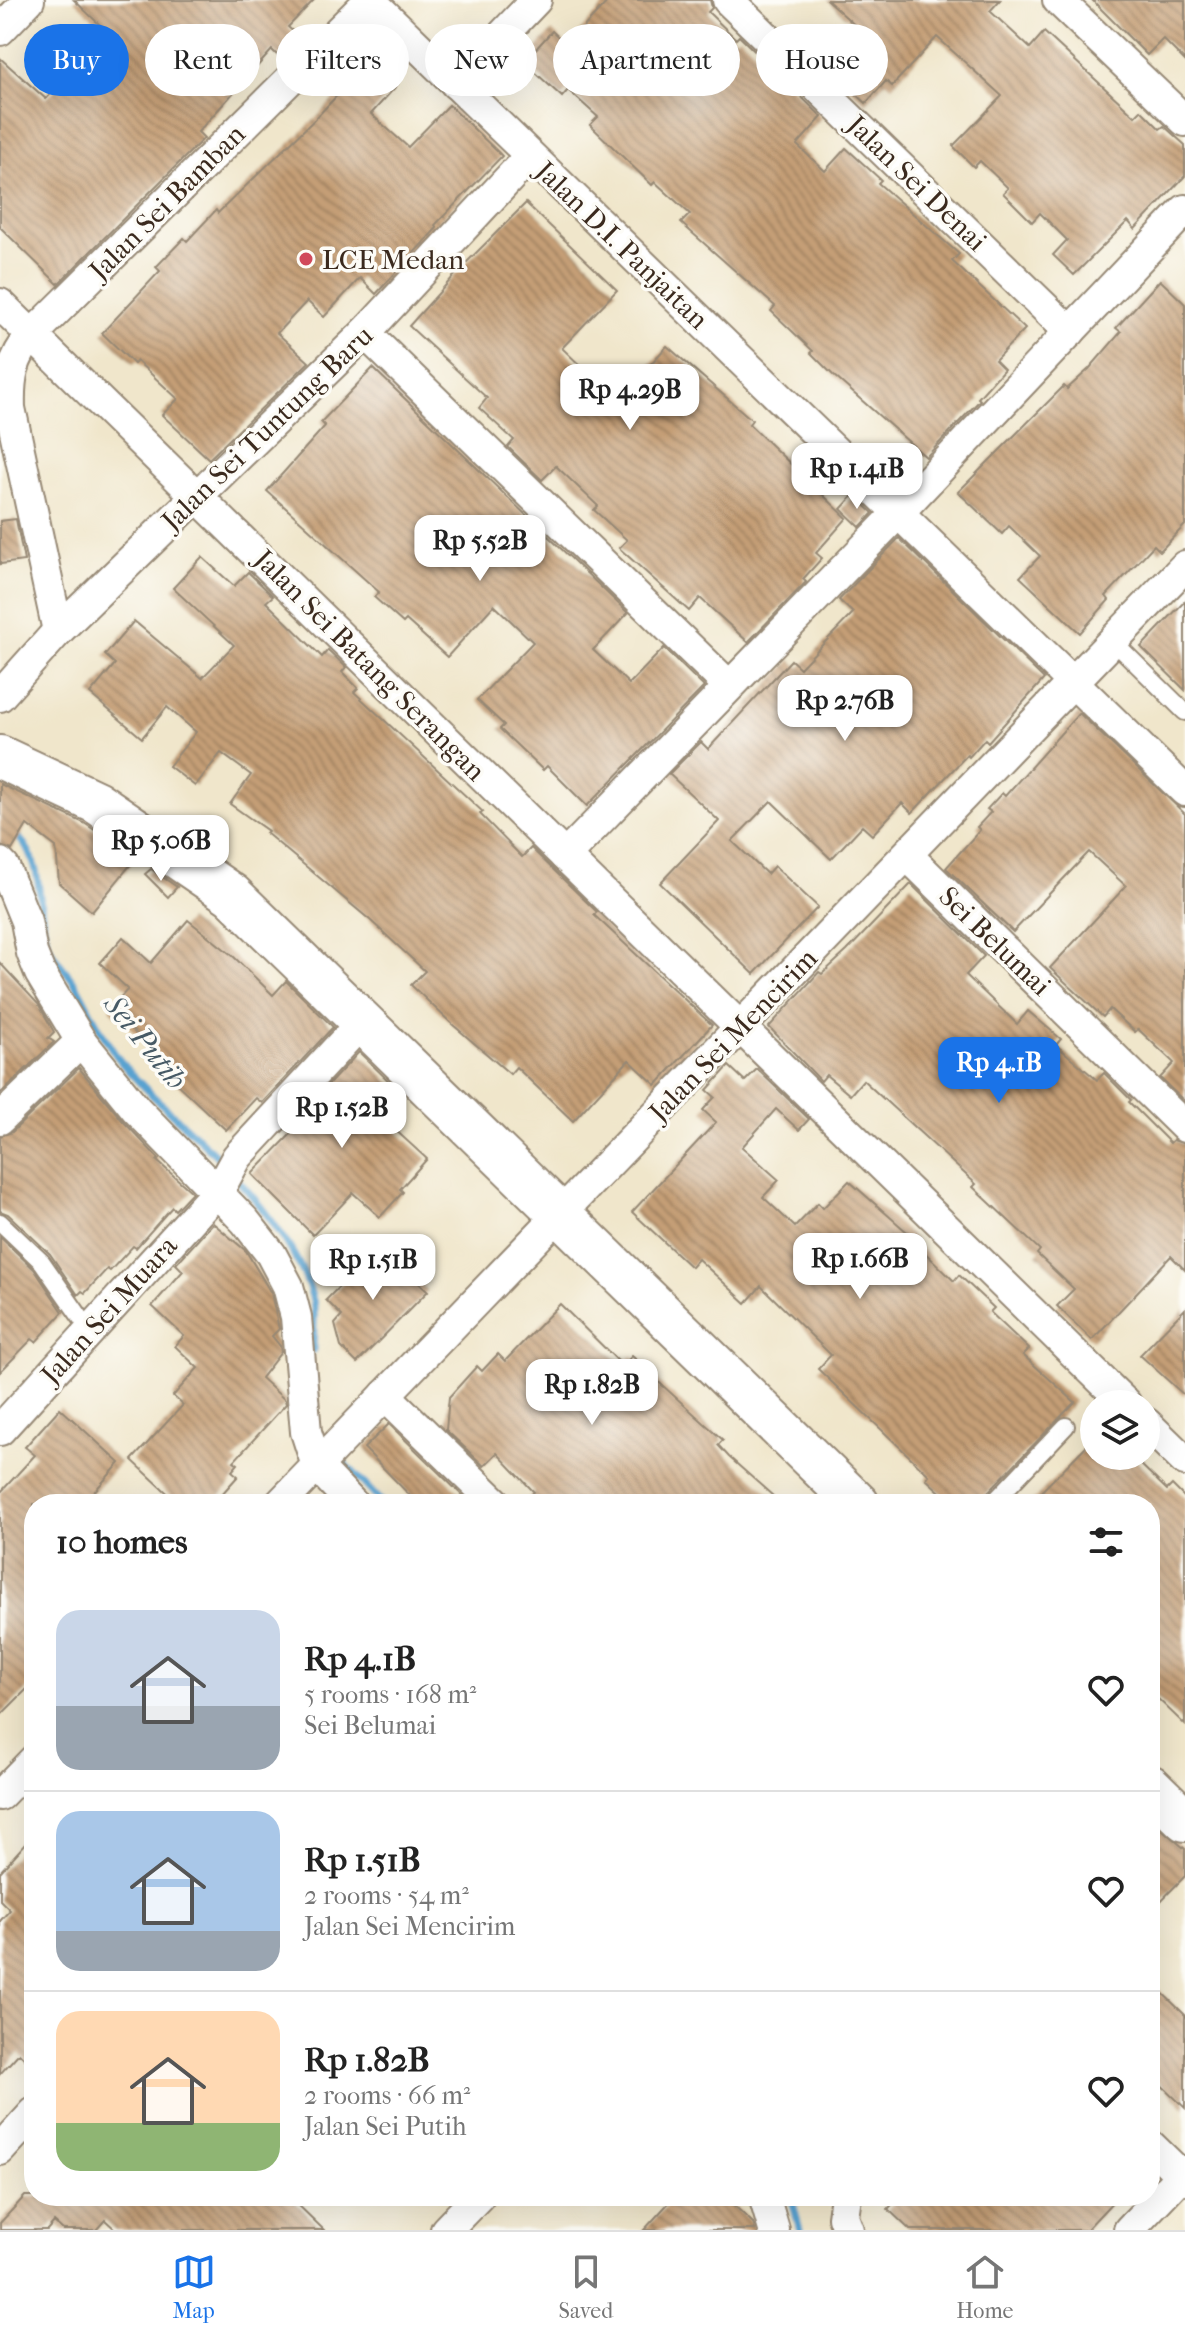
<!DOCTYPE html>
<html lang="en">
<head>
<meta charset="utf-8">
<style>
  :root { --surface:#fff; --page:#f6f6f6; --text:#222; --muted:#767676; --line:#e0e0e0; --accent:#1a73e8 }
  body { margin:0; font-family:"IM FELL French Canon",serif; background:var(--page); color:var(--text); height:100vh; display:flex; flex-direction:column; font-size:30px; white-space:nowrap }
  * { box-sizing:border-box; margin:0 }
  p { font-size:26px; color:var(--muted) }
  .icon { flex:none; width:44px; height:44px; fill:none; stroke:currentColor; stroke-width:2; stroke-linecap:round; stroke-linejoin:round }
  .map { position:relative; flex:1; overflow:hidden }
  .sheet { position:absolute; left:24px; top:1494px; width:1136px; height:712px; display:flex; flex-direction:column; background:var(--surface); border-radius:32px; box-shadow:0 8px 32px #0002 }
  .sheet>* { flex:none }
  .guide { position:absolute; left:24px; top:24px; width:1138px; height:72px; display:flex; gap:16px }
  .controls { position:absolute; left:1080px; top:1390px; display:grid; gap:16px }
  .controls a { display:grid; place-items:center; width:80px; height:80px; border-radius:50%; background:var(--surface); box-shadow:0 8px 32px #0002; font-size:40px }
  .price { position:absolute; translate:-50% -68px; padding:0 18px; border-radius:16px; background:#fff; color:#222; font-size:26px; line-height:52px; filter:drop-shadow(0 2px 4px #0008) }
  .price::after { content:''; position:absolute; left:50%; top:48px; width:24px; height:18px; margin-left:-12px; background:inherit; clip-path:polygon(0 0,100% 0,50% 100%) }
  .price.on { background:var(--accent); color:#fff }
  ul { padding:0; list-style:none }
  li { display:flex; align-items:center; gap:24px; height:200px; padding:0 32px }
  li+li { border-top:2px solid var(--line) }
  li span { display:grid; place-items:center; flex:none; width:224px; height:160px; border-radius:24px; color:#555 }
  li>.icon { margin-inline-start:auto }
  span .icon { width:96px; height:96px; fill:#fffc; stroke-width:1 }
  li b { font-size:34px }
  h2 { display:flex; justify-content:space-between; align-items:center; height:96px; padding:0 32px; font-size:34px }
  .chip { padding:0 28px; border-radius:36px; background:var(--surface); box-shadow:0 8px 32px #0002; font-size:28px; line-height:72px }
  .chip.on { background:var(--accent); color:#fff }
  .tab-bar { display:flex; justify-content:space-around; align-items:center; height:112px; border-top:2px solid var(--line); background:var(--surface); font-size:22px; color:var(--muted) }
  .tab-bar a { display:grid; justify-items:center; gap:4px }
  .tab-bar .on { color:var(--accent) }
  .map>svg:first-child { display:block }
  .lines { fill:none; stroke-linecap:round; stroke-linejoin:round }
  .stream { stroke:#58a2d0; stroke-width:7 }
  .building { fill:url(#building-back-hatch) }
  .lane-casing { stroke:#968874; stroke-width:20 }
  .street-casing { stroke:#968874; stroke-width:34 }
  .secondary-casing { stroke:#968874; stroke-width:46 }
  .lane { stroke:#fff; stroke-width:16 }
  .street { stroke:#fff; stroke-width:30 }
  .secondary { stroke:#fff; stroke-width:42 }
  .poi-dot { fill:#d1495b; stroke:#fdfcf7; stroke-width:3 }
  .labels { text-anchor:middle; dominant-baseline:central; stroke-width:7; stroke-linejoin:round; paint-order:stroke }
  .street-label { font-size:28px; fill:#3b2a1e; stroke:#fdfcf7 }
  .poi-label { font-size:28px; fill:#3b2a1e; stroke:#fdfcf7; text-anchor:start }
  .water-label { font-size:30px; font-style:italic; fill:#475a65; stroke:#fdfcf7 }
</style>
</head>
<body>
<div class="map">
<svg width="1185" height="2230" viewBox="0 0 1185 2230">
  <defs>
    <pattern id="building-back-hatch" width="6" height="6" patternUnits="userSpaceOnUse" patternTransform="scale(2)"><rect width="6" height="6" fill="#c49e76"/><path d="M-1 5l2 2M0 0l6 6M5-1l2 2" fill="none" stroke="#a08160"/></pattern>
  </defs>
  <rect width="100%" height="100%" fill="#fdfcf7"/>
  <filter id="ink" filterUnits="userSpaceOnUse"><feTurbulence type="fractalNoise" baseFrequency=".0125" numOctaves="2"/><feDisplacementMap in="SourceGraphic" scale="16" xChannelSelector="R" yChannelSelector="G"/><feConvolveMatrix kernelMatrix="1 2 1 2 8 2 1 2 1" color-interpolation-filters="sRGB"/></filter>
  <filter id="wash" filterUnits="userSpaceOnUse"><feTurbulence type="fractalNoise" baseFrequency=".006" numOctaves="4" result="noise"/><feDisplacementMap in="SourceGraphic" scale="32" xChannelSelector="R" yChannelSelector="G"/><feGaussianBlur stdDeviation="1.8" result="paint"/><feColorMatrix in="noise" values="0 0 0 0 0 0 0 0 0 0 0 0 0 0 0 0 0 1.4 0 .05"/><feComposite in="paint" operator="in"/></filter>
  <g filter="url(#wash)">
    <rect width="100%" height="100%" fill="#f0e6cb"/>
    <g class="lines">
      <g class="stream">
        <path d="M 19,838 C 47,866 35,915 50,948 C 57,963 70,974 78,988 C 92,1013 103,1039 121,1062 C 152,1100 192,1129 225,1165"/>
        <path d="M 236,1178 C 265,1209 302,1257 313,1300 C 316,1314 313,1334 313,1350"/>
        <path d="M 338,1456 L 383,1504"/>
        <path d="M 791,2196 L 800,2230"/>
      </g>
    </g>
    <g id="blocks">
      <g class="building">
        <path d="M 74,0 L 314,0 L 288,27 L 298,36 L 279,57 L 272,50 L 198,132 L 204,138 L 58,284 L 0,227 L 0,58 L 46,99 L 78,65 L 70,58 L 101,26 Z"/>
        <path d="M 609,0 L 710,0 L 712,8 L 708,12 L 736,39 L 739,36 L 822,117 L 797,145 L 825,171 L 846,148 L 881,180 L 878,183 L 959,254 L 952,261 L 1025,329 L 995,360 L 1004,369 L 978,398 L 980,400 L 926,457 L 833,375 L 811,353 L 813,351 L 771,311 L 775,306 L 681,223 L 690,214 L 655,182 L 652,185 L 590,125 L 598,117 L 568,90 L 562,97 L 524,62 L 552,31 L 567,45 Z"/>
        <path d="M 827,0 L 1000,0 L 990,11 L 1030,48 L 1044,32 L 1135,116 L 1141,110 L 1160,129 L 1164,126 L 1185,145 L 1185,176 L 1135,229 L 1128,221 L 1074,275 L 1053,255 L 1067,240 L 1040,213 L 1032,222 L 1003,193 L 1008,188 L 980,161 L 974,167 L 953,146 L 1002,96 L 937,37 L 892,86 L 886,81 L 866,103 L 839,78 L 855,60 L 850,56 L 868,37 Z"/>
        <path d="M 1092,0 L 1185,0 L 1185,61 L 1163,39 L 1147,55 Z"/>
        <path d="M 371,59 L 398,84 L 371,114 L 408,147 L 449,105 L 502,156 L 435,225 L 437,228 L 376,294 L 360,278 L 324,317 L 307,301 L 277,333 L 309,362 L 209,459 L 162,415 L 178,399 L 137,361 L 134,364 L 102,333 L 160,271 L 156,267 L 184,238 L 187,241 L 216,210 L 218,213 L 316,118 Z"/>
        <path d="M 526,203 L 617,290 L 562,348 L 586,371 L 581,377 L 613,406 L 667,346 L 752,420 L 749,424 L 847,518 L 816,553 L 822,558 L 803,579 L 806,582 L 748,642 L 700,598 L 689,611 L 619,548 L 627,540 L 594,510 L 598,506 L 556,466 L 542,480 L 508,447 L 514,440 L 479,408 L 487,398 L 409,326 L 464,265 Z"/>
        <path d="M 1160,280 L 1185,304 L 1185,525 L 1160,551 L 1154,545 L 1106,596 L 1109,600 L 1080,633 L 1020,577 L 1040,556 L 1009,526 L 1002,534 L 958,492 L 1064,386 L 1067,389 L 1089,369 L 1121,332 L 1116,328 Z"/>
        <path d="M 373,368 L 628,613 L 593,650 L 629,684 L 664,648 L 704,687 L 587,806 L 547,766 L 543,770 L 500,729 L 504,725 L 477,700 L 533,642 L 494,605 L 447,657 L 406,620 L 403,623 L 374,597 L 379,592 L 267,491 L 325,426 L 321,422 Z"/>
        <path d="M 854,495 L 873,513 L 860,527 L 841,509 Z"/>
        <path d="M 16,519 L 24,561 L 0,564 L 0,521 Z"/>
        <path d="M 899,538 L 1044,679 L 988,742 L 985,739 L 969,757 L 967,755 L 912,813 L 902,803 L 872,835 L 862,826 L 831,859 L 771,801 L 732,841 L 767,874 L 774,866 L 818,907 L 754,974 L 660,883 L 719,821 L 669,774 L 701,742 L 708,749 L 791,660 L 800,668 L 853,613 L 839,600 Z"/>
        <path d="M 202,557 L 234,586 L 248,572 L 273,596 L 266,602 L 322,657 L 328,650 L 346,667 L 342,672 L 358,688 L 354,692 L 483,812 L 480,814 L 522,857 L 531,848 L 597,912 L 594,915 L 712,1025 L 656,1085 L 629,1060 L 573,1121 L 516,1067 L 510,1074 L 452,1024 L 411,985 L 425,971 L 370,920 L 266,833 L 268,831 L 230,804 L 251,775 L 221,753 L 195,786 L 169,766 L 196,732 L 167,707 L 142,738 L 90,694 L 115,664 L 105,655 L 134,621 L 202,678 L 234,645 L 173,588 Z"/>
        <path d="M 1185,601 L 1185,690 L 1141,647 Z"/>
        <path d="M 1079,713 L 1185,814 L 1185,1102 L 1160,1078 L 1174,1063 L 1138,1029 L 1135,1032 L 1110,1009 L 1103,1017 L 1050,968 L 1126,886 L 1089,852 L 1013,932 L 946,868 L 980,830 L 977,827 L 991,812 L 987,809 L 1002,793 L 1005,796 Z"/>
        <path d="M 0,784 L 84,823 L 136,858 L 92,912 L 59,883 L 56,847 L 27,825 L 12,850 L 0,846 Z"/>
        <path d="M 151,869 L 177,887 L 168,897 L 145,874 Z"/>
        <path d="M 911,884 L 984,956 L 966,975 L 1017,1024 L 1028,1011 L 1061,1039 L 1056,1045 L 1097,1080 L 1104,1073 L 1131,1100 L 1129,1102 L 1170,1143 L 1173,1140 L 1185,1144 L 1185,1270 L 1171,1256 L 1092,1340 L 1057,1306 L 1074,1289 L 1037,1254 L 1040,1250 L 973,1187 L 976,1184 L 863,1080 L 850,1095 L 826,1075 L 821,1081 L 769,1027 L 819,972 L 822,974 L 847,951 Z"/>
        <path d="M 188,920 L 233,956 L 273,995 L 286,981 L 333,1027 L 262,1103 L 256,1098 L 226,1130 L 176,1083 L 181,1077 L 110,1009 L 128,989 L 100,963 L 123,937 L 151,963 Z"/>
        <path d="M 0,963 L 39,1005 L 54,1032 L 48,1038 L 54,1042 L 0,1094 Z"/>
        <path d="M 359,1052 L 402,1094 L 381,1117 L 427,1159 L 400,1189 L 403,1192 L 380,1217 L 353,1193 L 313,1235 L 252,1174 L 293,1132 L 288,1128 Z"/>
        <path d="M 729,1066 L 745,1081 L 757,1069 L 809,1119 L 799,1130 L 776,1109 L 742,1147 L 779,1180 L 763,1197 L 795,1227 L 818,1203 L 823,1208 L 849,1181 L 915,1239 L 913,1241 L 954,1281 L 959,1275 L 994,1308 L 990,1312 L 1029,1349 L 1023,1355 L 1075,1402 L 984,1496 L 981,1504 L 953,1504 L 926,1479 L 929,1475 L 818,1369 L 831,1355 L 761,1286 L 746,1303 L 698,1259 L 691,1267 L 632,1212 L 716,1122 L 703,1110 L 715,1097 L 707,1090 Z"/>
        <path d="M 79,1068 L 122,1120 L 159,1159 L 157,1161 L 192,1192 L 175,1210 L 172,1207 L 136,1248 L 133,1246 L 110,1271 L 107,1269 L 85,1293 L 82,1291 L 78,1295 L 50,1254 L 8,1214 L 0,1211 L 0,1136 L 12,1132 Z"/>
        <path d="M 213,1223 L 246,1251 L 271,1293 L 279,1329 L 272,1336 L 280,1346 L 281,1352 L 261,1378 L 285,1400 L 286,1404 L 234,1461 L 238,1464 L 232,1471 L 238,1476 L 213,1504 L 179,1504 L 132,1460 L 183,1405 L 173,1396 L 198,1368 L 175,1346 L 184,1336 L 152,1306 L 183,1271 L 176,1264 Z"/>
        <path d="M 0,1237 L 34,1269 L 63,1312 L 36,1342 L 32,1339 L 0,1372 Z"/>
        <path d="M 380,1245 L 428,1291 L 357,1363 L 341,1347 L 335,1324 L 342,1316 L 326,1300 Z"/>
        <path d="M 560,1304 L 623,1366 L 632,1356 L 653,1375 L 652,1376 L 723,1440 L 718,1445 L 729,1457 L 782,1504 L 522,1504 L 534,1492 L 497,1453 L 484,1466 L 446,1430 L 449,1397 L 477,1366 L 482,1371 L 498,1354 L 505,1361 Z"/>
        <path d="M 1185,1309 L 1185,1396 L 1140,1355 Z"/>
        <path d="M 60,1408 L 120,1463 L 83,1504 L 34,1504 L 34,1682 L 0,1716 L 0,1493 L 35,1455 L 25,1447 Z"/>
        <path d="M 389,1424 L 471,1504 L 418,1504 L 364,1448 Z"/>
        <path d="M 1094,1438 L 1094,1456 L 1132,1456 L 1167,1490 L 1172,1485 L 1185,1498 L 1185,1725 L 1150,1691 L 1150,1504 L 1029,1504 Z"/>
        <path d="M 1150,1819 L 1185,1849 L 1185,1876 L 1150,1912 Z"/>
        <path d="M 34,1834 L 34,2068 L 19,2053 L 0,2074 L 0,1921 L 10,1910 L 0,1900 L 0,1872 Z"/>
        <path d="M 1150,1981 L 1185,2015 L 1185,2108 L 1150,2074 Z"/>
        <path d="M 25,2196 L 289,2196 L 324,2230 L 116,2230 L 105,2220 L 96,2230 L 63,2230 L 54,2222 L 47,2230 L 0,2230 L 0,2223 Z"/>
        <path d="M 675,2196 L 724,2196 L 753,2223 L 755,2230 L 644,2230 Z"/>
        <path d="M 900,2196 L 1118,2196 L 1086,2230 L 910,2230 L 888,2209 Z"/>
      </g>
    </g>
  </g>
  <g filter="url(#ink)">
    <use href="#blocks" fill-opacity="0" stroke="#968874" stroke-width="2"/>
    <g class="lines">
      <g class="lane-casing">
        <g id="lane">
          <path d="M 1113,641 L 1185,712"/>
          <path d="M 0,1222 L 42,1262 L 90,1331"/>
          <path d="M 992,1504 L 1066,1426"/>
        </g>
      </g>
      <g class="street-casing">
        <g id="street">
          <path d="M 370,0 L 1185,791"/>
          <path d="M 728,0 L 1070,332"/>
          <path d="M 1058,0 L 1185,121"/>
          <path d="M 0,30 L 29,0"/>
          <path d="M 456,84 L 536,0"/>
          <path d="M 0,304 L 1126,1404"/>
          <path d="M 365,333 L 729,686"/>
          <path d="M 58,631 L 10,408 C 9,378 12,358 32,335 L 370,0"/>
          <path d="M 0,696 L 58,631 L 365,333 L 530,156"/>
          <path d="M 907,855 L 1185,1127"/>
          <path d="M 565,856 L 898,513 L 1185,210"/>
          <path d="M 0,863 L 4,867 L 26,921 L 32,953 L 40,973 L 81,1041 L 136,1109 L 245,1221 L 271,1254 L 288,1286 L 296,1317 L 306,1432 L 317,1466 L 353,1504"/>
          <path d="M 0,1119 L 81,1041"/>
          <path d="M 385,1395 L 497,1504"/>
          <path d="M 1146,1423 L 1185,1461"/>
          <path d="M 0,1430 L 220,1188 L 237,1157 L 363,1021"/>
          <path d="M 280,1504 L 1185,566"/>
          <path d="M 0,1795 L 34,1760"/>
          <path d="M 1150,2145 L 1185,2179"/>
          <path d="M 0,2150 L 34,2113"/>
          <path d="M 764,2196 L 774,2230"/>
          <path d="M 846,2196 L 843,2217 L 848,2230"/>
          <path d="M 446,2230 L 479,2196"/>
          <path d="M 1129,2230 L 1185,2171"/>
        </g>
      </g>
      <g class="secondary-casing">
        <g id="secondary">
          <path d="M 0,757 L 96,802 L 232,895 L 858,1504"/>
          <path d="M 1150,1786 L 1185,1820"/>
        </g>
      </g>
      <use href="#lane" class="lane"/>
      <use href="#street" class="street"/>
      <use href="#secondary" class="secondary"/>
    </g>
  </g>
  <circle class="poi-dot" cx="306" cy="259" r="8"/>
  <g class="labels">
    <g class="street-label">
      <text transform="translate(917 183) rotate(44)">Jalan Sei Denai</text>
      <text transform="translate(167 202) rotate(-45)">Jalan Sei Bamban</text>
      <text transform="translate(622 245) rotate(44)">Jalan D.I. Panjaitan</text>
      <text transform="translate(267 428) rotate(-44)">Jalan Sei Tuntung Baru</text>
      <text transform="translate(370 665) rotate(45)">Jalan Sei Batang Serangan</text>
      <text transform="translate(995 941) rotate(44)">Sei Belumai</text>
      <text transform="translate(733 1035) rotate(-46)">Jalan Sei Mencirim</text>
      <text transform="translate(109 1310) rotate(-48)">Jalan Sei Muara</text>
    </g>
    <g class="poi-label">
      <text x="322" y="259">LCE Medan</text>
    </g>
    <g class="water-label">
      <text transform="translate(145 1042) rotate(51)">Sei Putih</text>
    </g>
  </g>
</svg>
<div class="controls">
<a><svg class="icon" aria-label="layers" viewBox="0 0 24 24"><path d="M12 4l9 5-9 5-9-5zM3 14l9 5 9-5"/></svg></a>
</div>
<b class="price" style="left:630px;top:432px">Rp 4.29B</b>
<b class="price" style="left:857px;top:511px">Rp 1.41B</b>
<b class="price" style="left:480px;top:583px">Rp 5.52B</b>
<b class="price" style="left:845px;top:743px">Rp 2.76B</b>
<b class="price" style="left:161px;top:883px">Rp 5.06B</b>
<b class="price on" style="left:999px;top:1105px">Rp 4.1B</b>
<b class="price" style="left:342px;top:1150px">Rp 1.52B</b>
<b class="price" style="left:860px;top:1301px">Rp 1.66B</b>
<b class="price" style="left:373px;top:1302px">Rp 1.51B</b>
<b class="price" style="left:592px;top:1427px">Rp 1.82B</b>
<div class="guide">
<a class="chip on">Buy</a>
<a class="chip">Rent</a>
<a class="chip">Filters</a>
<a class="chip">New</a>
<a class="chip">Apartment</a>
<a class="chip">House</a>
</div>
<section class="sheet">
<h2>10 homes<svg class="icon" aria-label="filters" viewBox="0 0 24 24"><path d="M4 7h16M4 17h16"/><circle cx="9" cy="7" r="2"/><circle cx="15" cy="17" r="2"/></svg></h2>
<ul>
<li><span style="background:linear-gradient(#c9d6e8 60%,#9aa5b1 0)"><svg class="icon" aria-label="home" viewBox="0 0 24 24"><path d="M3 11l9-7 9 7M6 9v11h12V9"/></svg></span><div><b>Rp 4.1B</b><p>5 rooms · 168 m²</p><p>Sei Belumai</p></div><svg class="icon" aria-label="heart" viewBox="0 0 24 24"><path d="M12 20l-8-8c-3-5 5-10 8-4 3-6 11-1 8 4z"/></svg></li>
<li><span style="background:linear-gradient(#a9c7e8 75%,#9aa5b1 0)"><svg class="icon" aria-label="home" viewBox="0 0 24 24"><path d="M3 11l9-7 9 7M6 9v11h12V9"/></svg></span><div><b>Rp 1.51B</b><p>2 rooms · 54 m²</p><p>Jalan Sei Mencirim</p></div><svg class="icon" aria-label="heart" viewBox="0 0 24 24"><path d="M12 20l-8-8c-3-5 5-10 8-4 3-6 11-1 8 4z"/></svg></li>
<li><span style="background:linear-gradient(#ffd9b3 70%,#8fb573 0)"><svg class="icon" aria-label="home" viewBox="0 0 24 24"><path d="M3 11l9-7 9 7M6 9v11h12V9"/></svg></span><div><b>Rp 1.82B</b><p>2 rooms · 66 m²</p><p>Jalan Sei Putih</p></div><svg class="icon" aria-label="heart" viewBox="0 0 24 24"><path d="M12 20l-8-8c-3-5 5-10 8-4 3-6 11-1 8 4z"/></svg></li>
</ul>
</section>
</div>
<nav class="tab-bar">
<a class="on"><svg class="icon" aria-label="map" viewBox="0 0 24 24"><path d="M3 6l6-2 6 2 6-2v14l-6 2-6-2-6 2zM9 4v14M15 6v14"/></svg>Map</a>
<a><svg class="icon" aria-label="saved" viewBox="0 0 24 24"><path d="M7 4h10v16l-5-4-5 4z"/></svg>Saved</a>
<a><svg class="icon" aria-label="home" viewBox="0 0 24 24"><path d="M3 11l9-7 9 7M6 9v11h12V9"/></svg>Home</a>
</nav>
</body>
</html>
